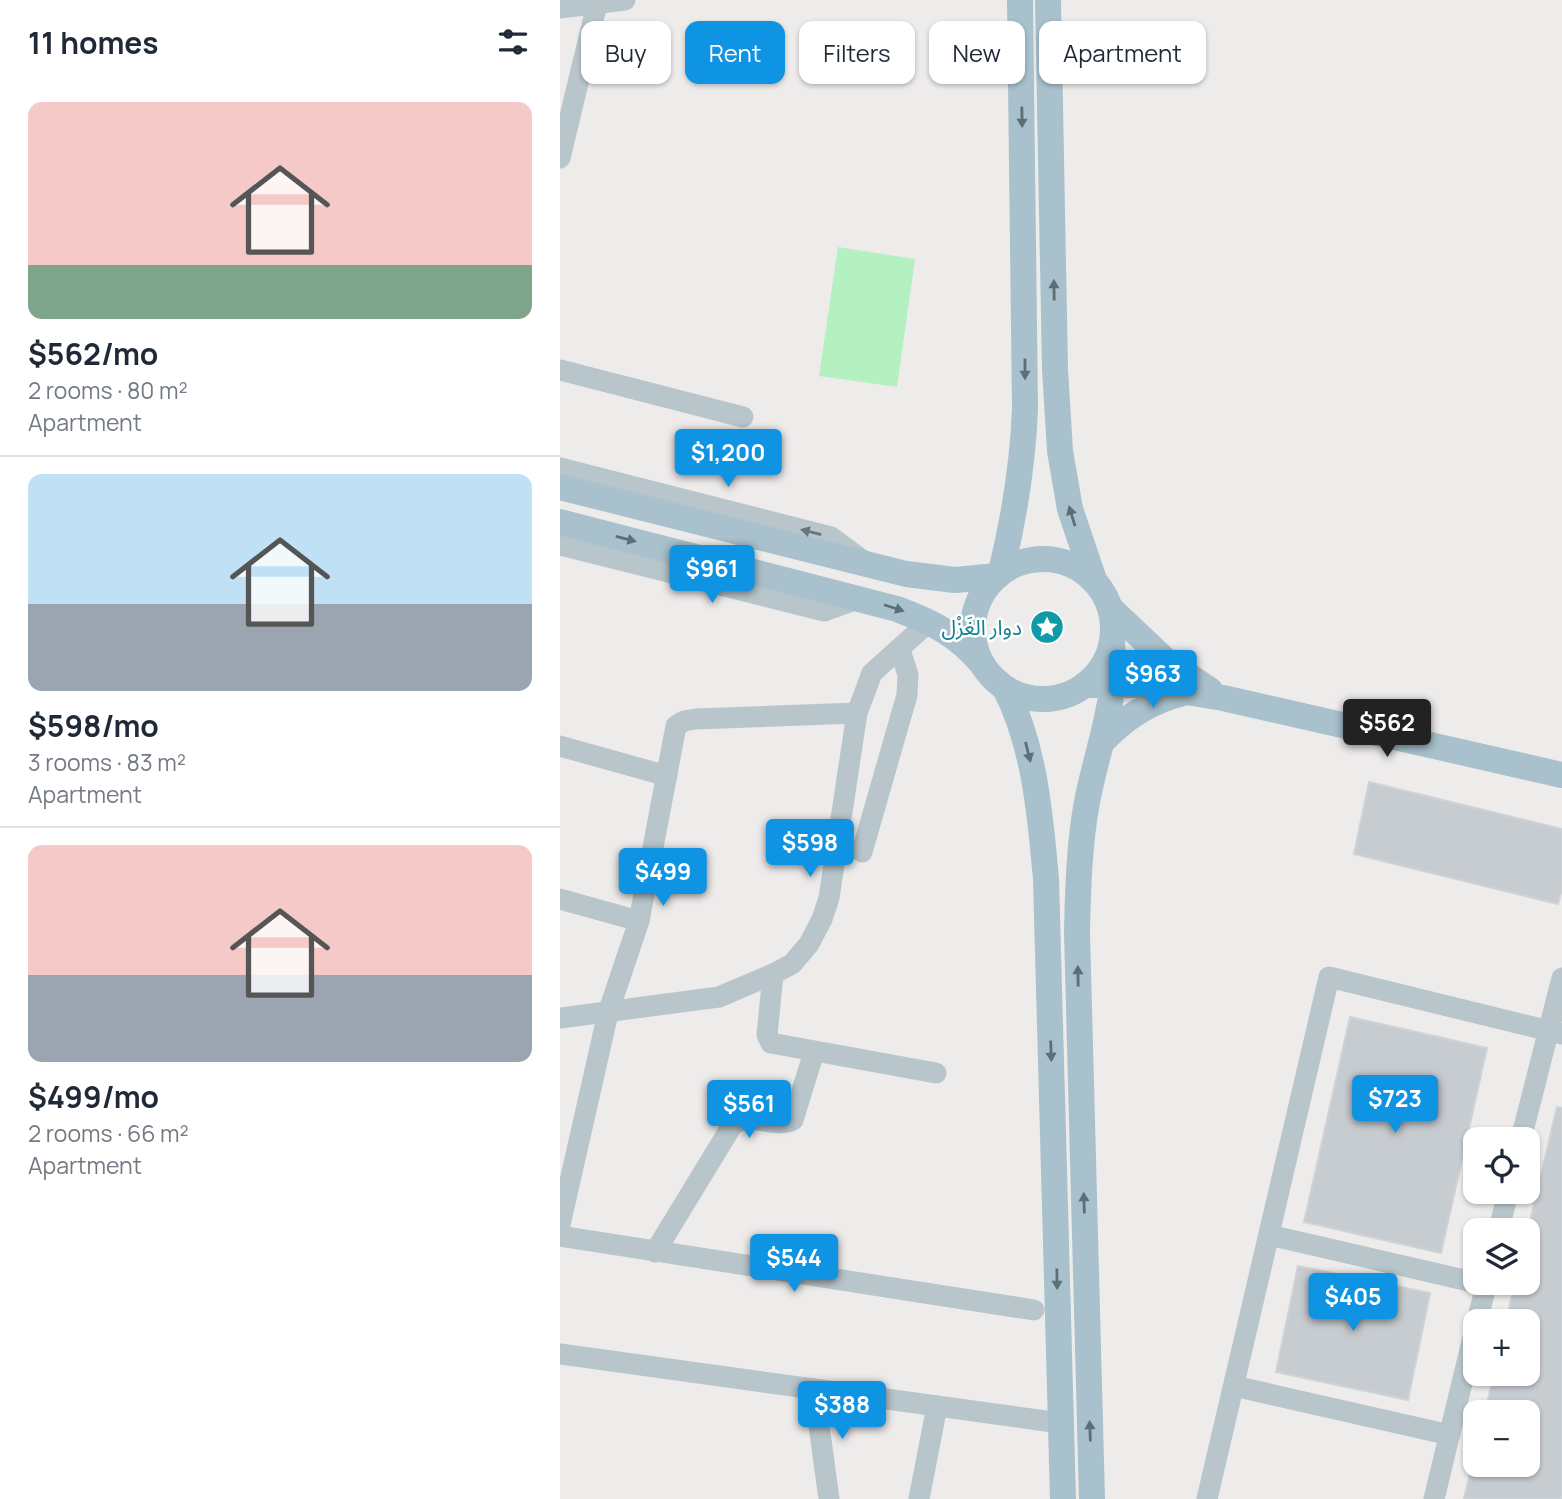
<!DOCTYPE html>
<html lang="en">
<head>
<meta charset="utf-8">
<style>
  :root { --surface:#fff; --page:#f6f6f7; --text:#1f2937; --muted:#747a83; --line:#e0e1e3; --accent:#0f93e3 }
  body { margin:0; font-family:Manrope,"Noto Sans Arabic",sans-serif; background:var(--page); color:var(--text); height:100vh; display:flex; flex-direction:column; font-size:26px; white-space:nowrap }
  * { box-sizing:border-box; margin:0 }
  p { font-size:23px; color:var(--muted) }
  .icon { flex:none; width:38px; height:38px; fill:none; stroke:currentColor; stroke-width:2; stroke-linecap:round; stroke-linejoin:round }
  .map { position:relative; flex:1; overflow:hidden }
  .side { display:flex; flex-direction:column; background:var(--surface); width:560px }
  .side>* { flex:none }
  .guide { position:absolute; left:21px; top:21px; width:665px; height:63px; display:flex; gap:14px }
  .controls { position:absolute; left:903px; top:1127px; display:grid; gap:14px }
  .controls a { display:grid; place-items:center; width:77px; height:77px; border-radius:14px; background:var(--surface); box-shadow:0 2px 5px #0004; font-size:35px }
  .price { position:absolute; translate:-50% -60px; padding:0 16px; border-radius:7px; background:var(--accent); color:#fff; font-size:23px; line-height:46px; filter:drop-shadow(0 2px 4px #0008) }
  .price::after { content:''; position:absolute; left:50%; top:42px; width:21px; height:16px; margin-left:-10px; background:inherit; clip-path:polygon(0 0,100% 0,50% 100%) }
  .price.current { background:#222; color:#fff }
  ul { padding:0; list-style:none }
  li { display:grid; align-content:center; gap:14px; height:371px; padding:0 28px }
  li+li { border-top:2px solid var(--line) }
  li span { display:grid; place-items:center; height:217px; border-radius:14px; color:#555 }
  li>.icon { margin-inline-start:auto }
  span .icon { width:126px; height:126px; fill:#fffc; stroke-width:1 }
  li b { font-size:30px }
  h2 { display:flex; justify-content:space-between; align-items:center; height:84px; padding:0 28px; font-size:30px }
  .tag { padding:0 24px; border-radius:14px; background:var(--surface); box-shadow:0 2px 5px #0004; font-size:24px; line-height:63px }
  .tag.current { background:var(--accent); color:#fff }
  main { display:flex; flex:1; min-height:0 }
  .map>svg:first-child { display:block }
  .green { fill:#b5f0c1 }
  .building { fill:#c7ccd1; stroke:#ced3d7; stroke-width:2 }
  .lines { fill:none; stroke-linecap:round; stroke-linejoin:round }
  .minor { stroke:#b8c6cc; stroke-width:21 }
  .major { stroke:#a8c1cc; stroke-width:26 }
  .oneway { fill:#5c6e76 }
  .oneway2 { fill:#66767c }
  .labels { text-anchor:middle; dominant-baseline:central; stroke-width:5; stroke-linejoin:round; paint-order:stroke }
  .culture-label { font-size:21px; fill:#0d838f; stroke:#fff; text-anchor:end }
</style>
</head>
<body>
<main>
<section class="side">
<h2>11 homes<svg class="icon" aria-label="filters" viewBox="0 0 24 24"><path d="M4 7h16M4 17h16"/><circle cx="9" cy="7" r="2"/><circle cx="15" cy="17" r="2"/></svg></h2>
<ul>
<li><span style="background:linear-gradient(#f6c9c9 75%,#7fa58c 0)"><svg class="icon" aria-label="home" viewBox="0 0 24 24"><path d="M3 11l9-7 9 7M6 9v11h12V9"/></svg></span><div><b>$562/mo</b><p>2 rooms · 80 m²</p><p>Apartment</p></div></li>
<li><span style="background:linear-gradient(#bfe0f5 60%,#9aa5b1 0)"><svg class="icon" aria-label="home" viewBox="0 0 24 24"><path d="M3 11l9-7 9 7M6 9v11h12V9"/></svg></span><div><b>$598/mo</b><p>3 rooms · 83 m²</p><p>Apartment</p></div></li>
<li><span style="background:linear-gradient(#f6c9c9 60%,#9aa5b1 0)"><svg class="icon" aria-label="home" viewBox="0 0 24 24"><path d="M3 11l9-7 9 7M6 9v11h12V9"/></svg></span><div><b>$499/mo</b><p>2 rooms · 66 m²</p><p>Apartment</p></div></li>
</ul>
</section>
<div class="map">
<svg width="1002" height="1499" viewBox="0 0 1002 1499">
  <rect width="100%" height="100%" fill="#eeebeb"/>
  <path class="green" d="M 278,247 L 355,259 L 337,387 L 259,376 Z"/>
  <g class="building">
    <path d="M 809,782 L 1002,829 L 1002,889 L 998,904 L 794,854 Z"/>
    <path d="M 790,1017 L 927,1048 L 881,1253 L 744,1222 Z"/>
    <path d="M 997,1107 L 1002,1108 L 1002,1499 L 904,1499 L 915,1452 L 915,1465 L 968,1465 L 968,1412 L 925,1412 L 934,1374 L 968,1374 L 968,1321 L 946,1321 L 955,1283 L 968,1283 L 968,1230 Z"/>
    <path d="M 738,1266 L 870,1293 L 848,1400 L 716,1372 Z"/>
  </g>
  <g class="lines">
    <g class="minor">
      <path d="M 0,8 L 65,0"/>
      <path d="M 0,158 L 38,0"/>
      <path d="M 0,370 L 183,417"/>
      <path d="M 0,468 L 271,537 L 302,560"/>
      <path d="M 0,545 L 264,611 L 300,598"/>
      <path d="M 0,746 L 107,776"/>
      <path d="M 302,852 L 347,695 L 348,675 L 340,650"/>
      <path d="M 0,899 L 79,921"/>
      <path d="M 213,974 L 207,1035 L 211,1043 L 376,1073"/>
      <path d="M 0,1018 L 159,997 L 213,974 L 232,964 L 249,944 L 262,919 L 269,898 L 297,713 L 312,673 L 370,621"/>
      <path d="M 961,1139 L 1002,978"/>
      <path d="M 0,1225 L 48,1013 L 79,921 L 116,726 L 124,721 L 136,719 L 297,713"/>
      <path d="M 939,1230 L 948,1192"/>
      <path d="M 709,1235 L 926,1285"/>
      <path d="M 0,1236 L 474,1310"/>
      <path d="M 95,1252 L 173,1124 C 192,1112 214,1129 233,1120 L 254,1052"/>
      <path d="M 917,1321 L 927,1283"/>
      <path d="M 0,1354 L 500,1423"/>
      <path d="M 674,1386 L 890,1435"/>
      <path d="M 254,1389 L 269,1499"/>
      <path d="M 359,1499 L 377,1406"/>
      <path d="M 647,1499 L 769,977 L 1002,1034"/>
      <path d="M 874,1499 L 915,1329"/>
    </g>
    <g class="major">
      <path d="M 488,0 L 495,369 L 500,451 L 510,509 L 534,580"/>
      <path d="M 0,487 L 346,574 L 395,580 L 437,576"/>
      <path d="M 0,522 L 337,609 C 372,622 398,635 422,664"/>
      <circle cx="483" cy="629" r="70"/>
      <path d="M 441,572 C 454,518 463,465 465,408 L 460,0"/>
      <path d="M 551,609 L 606,661 L 650,690"/>
      <path d="M 525,685 L 584,685 L 663,698 L 1002,775"/>
      <path d="M 445,688 C 475,747 480,814 486,879 L 503,1499"/>
      <path d="M 542,742 C 565,717 590,701 623,693"/>
      <path d="M 532,1499 L 517,932 C 518,889 519,845 527,802 C 537,748 559,699 552,643"/>
    </g>
  </g>
  <defs><path id="oneway-solid" d="M-6-.8H1V-3.2L6.5 0L1 3.2V.8H-6Z" transform="scale(1.75)"/></defs>
  <g class="oneway">
    <use href="#oneway-solid" transform="translate(462 117) rotate(89)"/>
    <use href="#oneway-solid" transform="translate(494 290) rotate(-91)"/>
    <use href="#oneway-solid" transform="translate(465 369) rotate(90)"/>
    <use href="#oneway-solid" transform="translate(512 516) rotate(-107)"/>
    <use href="#oneway-solid" transform="translate(66 539) rotate(14)"/>
    <use href="#oneway-solid" transform="translate(334 608) rotate(18)"/>
    <use href="#oneway-solid" transform="translate(468 752) rotate(76)"/>
    <use href="#oneway-solid" transform="translate(518 976) rotate(-91)"/>
    <use href="#oneway-solid" transform="translate(491 1051) rotate(88)"/>
    <use href="#oneway-solid" transform="translate(524 1203) rotate(-92)"/>
    <use href="#oneway-solid" transform="translate(497 1279) rotate(89)"/>
    <use href="#oneway-solid" transform="translate(530 1431) rotate(-92)"/>
  </g>
  <use class="oneway2" href="#oneway-solid" transform="translate(251 532) rotate(-166)"/>
  <defs>
    <g id="sight-disc" transform="scale(1.75)"><circle r="9.5" fill="#0f9aa8" stroke="#fff"/><path d="M0-6L1.8-2.2L6-1.7L2.9 1.2L3.7 5.4L0 3.3L-3.7 5.4L-2.9 1.2L-6-1.7L-1.8-2.2Z" fill="#fff"/></g>
  </defs>
  <g fill-rule="evenodd">
    <use href="#sight-disc" x="487" y="627"/>
  </g>
  <g class="labels">
    <g class="culture-label">
      <text x="462" y="627">دوار الغَزْل</text>
    </g>
  </g>
</svg>
<div class="controls">
<a><svg class="icon" aria-label="locate" viewBox="0 0 24 24"><circle cx="12" cy="12" r="6"/><path d="M12 2v4M12 18v4M2 12h4M18 12h4"/></svg></a>
<a><svg class="icon" aria-label="layers" viewBox="0 0 24 24"><path d="M12 4l9 5-9 5-9-5zM3 14l9 5 9-5"/></svg></a>
<a>+</a>
<a>−</a>
</div>
<b class="price" style="left:168px;top:489px">$1,200</b>
<b class="price" style="left:152px;top:605px">$961</b>
<b class="price" style="left:593px;top:710px">$963</b>
<b class="price current" style="left:827px;top:759px">$562</b>
<b class="price" style="left:250px;top:879px">$598</b>
<b class="price" style="left:103px;top:908px">$499</b>
<b class="price" style="left:835px;top:1135px">$723</b>
<b class="price" style="left:189px;top:1140px">$561</b>
<b class="price" style="left:234px;top:1294px">$544</b>
<b class="price" style="left:793px;top:1333px">$405</b>
<b class="price" style="left:282px;top:1441px">$388</b>
<div class="guide">
<a class="tag">Buy</a>
<a class="tag current">Rent</a>
<a class="tag">Filters</a>
<a class="tag">New</a>
<a class="tag">Apartment</a>
</div>
</div>
</main>
</body>
</html>
